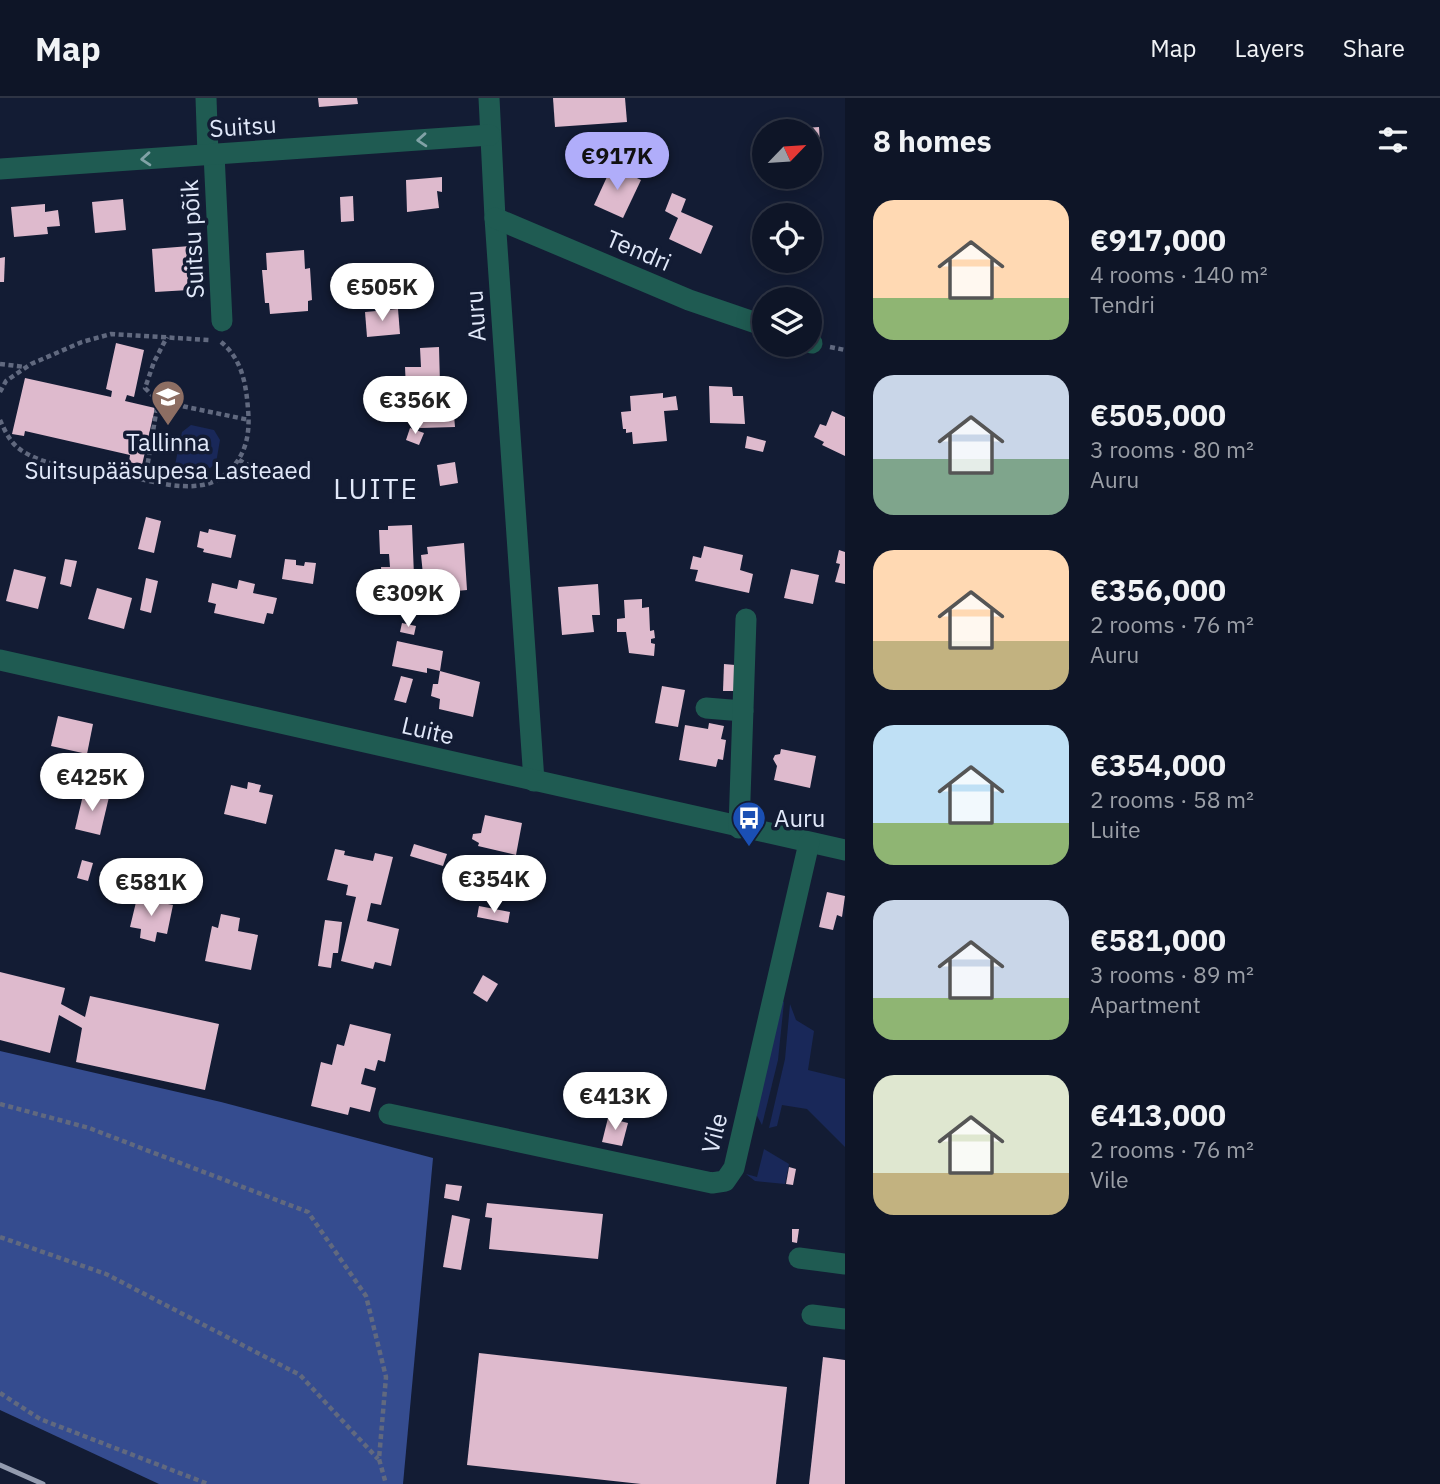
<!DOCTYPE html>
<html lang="en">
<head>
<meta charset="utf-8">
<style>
  :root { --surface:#0e1527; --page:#171e2f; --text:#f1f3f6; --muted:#9b9fa7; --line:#2e3444; --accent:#b0adfa }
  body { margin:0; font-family:"IBM Plex Sans",sans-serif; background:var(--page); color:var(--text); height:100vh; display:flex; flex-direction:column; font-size:26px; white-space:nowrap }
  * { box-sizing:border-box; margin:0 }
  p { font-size:23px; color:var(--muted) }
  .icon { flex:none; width:38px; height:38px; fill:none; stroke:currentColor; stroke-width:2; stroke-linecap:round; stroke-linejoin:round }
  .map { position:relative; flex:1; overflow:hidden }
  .drawer { display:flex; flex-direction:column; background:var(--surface); width:595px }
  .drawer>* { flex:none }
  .needle { width:46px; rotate:65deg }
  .controls { position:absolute; left:752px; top:21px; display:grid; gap:14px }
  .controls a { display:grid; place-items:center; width:70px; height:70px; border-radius:50%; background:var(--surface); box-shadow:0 4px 18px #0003,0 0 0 2px var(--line); font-size:35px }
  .price { position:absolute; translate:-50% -60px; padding:0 16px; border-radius:24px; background:#fff; color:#222; font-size:23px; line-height:46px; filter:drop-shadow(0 2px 4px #0008) }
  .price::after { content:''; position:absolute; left:50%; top:42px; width:21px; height:16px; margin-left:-10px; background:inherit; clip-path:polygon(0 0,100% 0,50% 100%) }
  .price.active { background:var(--accent); color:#111 }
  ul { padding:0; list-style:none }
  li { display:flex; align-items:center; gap:21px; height:175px; padding:0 28px }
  li span { display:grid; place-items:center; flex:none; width:196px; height:140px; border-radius:21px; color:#555 }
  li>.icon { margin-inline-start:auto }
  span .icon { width:84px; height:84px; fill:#fffc; stroke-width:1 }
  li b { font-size:30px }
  h2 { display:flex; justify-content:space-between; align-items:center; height:84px; padding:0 28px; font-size:30px }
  header { display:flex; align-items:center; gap:42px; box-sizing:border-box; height:98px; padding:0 35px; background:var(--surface); border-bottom:2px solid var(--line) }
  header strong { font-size:33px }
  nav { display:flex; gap:38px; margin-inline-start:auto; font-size:24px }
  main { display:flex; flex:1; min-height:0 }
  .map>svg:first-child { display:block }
  .green { fill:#192859 }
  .forest { fill:#354c8f }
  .building { fill:#debacd }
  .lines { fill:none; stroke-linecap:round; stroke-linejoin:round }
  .path { stroke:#61697f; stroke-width:4.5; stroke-dasharray:5 3.5; stroke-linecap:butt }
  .minor { stroke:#1f5b52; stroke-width:21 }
  .rail { stroke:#939baf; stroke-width:5 }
  .oneway { stroke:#80a2a6 }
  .labels { text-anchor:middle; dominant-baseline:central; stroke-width:7; stroke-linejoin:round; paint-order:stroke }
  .street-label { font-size:24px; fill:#e1e8f9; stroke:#131c34 }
  .poi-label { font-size:24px; fill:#e1e8f9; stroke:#131c34 }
  .quarter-label { font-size:28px; letter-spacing:2px; fill:#e1e8f9; stroke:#131c34 }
</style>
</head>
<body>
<header>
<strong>Map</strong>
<nav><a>Map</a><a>Layers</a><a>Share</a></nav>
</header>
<main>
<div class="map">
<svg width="845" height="1386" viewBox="0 0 845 1386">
  <rect width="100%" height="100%" fill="#131c34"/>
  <g class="green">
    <path d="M 191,327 L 214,332 L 220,342 L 216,365 L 210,370 L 198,367 L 191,371 L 190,380 L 173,376 L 182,334 Z"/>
    <path d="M 782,903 L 784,904 L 778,962 L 762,1027 L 756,1016 Z"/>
    <path d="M 790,906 L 796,922 L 814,933 L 808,972 L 845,981 L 845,1049 L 807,1011 L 782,1007 L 777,1028 L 769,1030 L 785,961 Z"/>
    <path d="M 764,1051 L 789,1066 L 785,1086 L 755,1083 L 746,1076 L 757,1079 Z"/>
  </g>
  <path class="forest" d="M 0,953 L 221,1004 L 433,1060 L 403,1386 L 159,1386 L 0,1312 Z"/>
  <g class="building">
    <path d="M 318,0 L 357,0 L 358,6 L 319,9 Z"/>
    <path d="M 553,0 L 625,0 L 627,24 L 555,29 Z"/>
    <path d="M 819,29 L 821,62 L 810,63 L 810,33 L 789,33 L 789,31 Z"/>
    <path d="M 623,44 L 664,44 L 664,63 L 623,61 Z"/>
    <rect x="759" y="61" width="6" height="18"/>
    <path d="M 612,68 L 641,82 L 623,120 L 594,107 Z"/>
    <path d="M 442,79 L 442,94 L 437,93 L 439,110 L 407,114 L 406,82 Z"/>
    <path d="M 672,95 L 686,101 L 681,114 L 713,128 L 701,156 L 669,141 L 678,120 L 665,113 Z"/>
    <path d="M 353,98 L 354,123 L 341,124 L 340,99 Z"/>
    <path d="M 123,101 L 126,132 L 95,135 L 92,104 Z"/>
    <path d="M 45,106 L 45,114 L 58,112 L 60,128 L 47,129 L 48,136 L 14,139 L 11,109 Z"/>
    <path d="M 190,148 L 192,176 L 189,176 L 189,192 L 155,194 L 152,151 Z"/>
    <path d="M 304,152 L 305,171 L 310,170 L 312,202 L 308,203 L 308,213 L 270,216 L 269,205 L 265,205 L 262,172 L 267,172 L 266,155 Z"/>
    <path d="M 5,159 L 4,184 L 0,184 L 0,160 Z"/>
    <path d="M 398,211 L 400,236 L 367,239 L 365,214 Z"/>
    <path d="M 116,245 L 144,252 L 134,299 L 127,297 L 125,303 L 155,310 L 142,367 L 129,364 L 130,357 L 25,333 L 24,338 L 12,336 L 25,280 L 111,299 L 112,293 L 106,291 Z"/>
    <path d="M 439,249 L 440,286 L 419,287 L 419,291 L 406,291 L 405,269 L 421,269 L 420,250 Z"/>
    <path d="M 709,288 L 732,289 L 733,298 L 743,298 L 745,326 L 710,325 Z"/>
    <path d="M 452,294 L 455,329 L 420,330 L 419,322 L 412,322 L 407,318 L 408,309 L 418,306 L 417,295 Z"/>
    <path d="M 663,295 L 663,300 L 676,298 L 678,312 L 664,313 L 667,343 L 633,346 L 632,334 L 626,335 L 626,331 L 623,331 L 621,314 L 631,313 L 630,298 Z"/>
    <path d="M 832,313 L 845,319 L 845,358 L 822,347 L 824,344 L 814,339 L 820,326 L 826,328 Z"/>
    <path d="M 410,330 L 424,335 L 419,347 L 406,342 Z"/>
    <path d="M 747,338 L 766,343 L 763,354 L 745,350 Z"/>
    <path d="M 455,364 L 458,385 L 440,388 L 437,367 Z"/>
    <path d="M 146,419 L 161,423 L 154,455 L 138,451 Z"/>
    <path d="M 412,427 L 415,504 L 391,505 L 391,500 L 383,501 L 381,469 L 390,469 L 389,456 L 380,456 L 379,432 L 388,432 L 388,428 Z"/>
    <path d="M 209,431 L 236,437 L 231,460 L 203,454 L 204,451 L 197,449 L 200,433 L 208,435 Z"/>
    <path d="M 464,445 L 467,492 L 425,496 L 421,457 L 428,456 L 427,449 Z"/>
    <path d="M 704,448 L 743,457 L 740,472 L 753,476 L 749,495 L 695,483 L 698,472 L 690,471 L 693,458 L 701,460 Z"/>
    <path d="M 839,452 L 845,454 L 845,486 L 835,484 L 840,466 L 836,465 Z"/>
    <path d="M 65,461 L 77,463 L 71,489 L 60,486 Z"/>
    <path d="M 285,461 L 296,462 L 296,467 L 304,468 L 305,464 L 316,465 L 313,486 L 282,481 Z"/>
    <path d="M 14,471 L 46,479 L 38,511 L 6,503 Z"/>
    <path d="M 791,471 L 819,477 L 813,506 L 784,500 Z"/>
    <path d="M 146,480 L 158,483 L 151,515 L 140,512 Z"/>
    <path d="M 239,482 L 255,486 L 253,495 L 277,500 L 273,516 L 267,515 L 264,526 L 214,515 L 216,506 L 208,504 L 212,485 L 237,491 Z"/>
    <path d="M 598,486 L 600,517 L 592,517 L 594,534 L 562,537 L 558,489 Z"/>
    <path d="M 97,490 L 132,500 L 124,531 L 88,521 Z"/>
    <path d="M 642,501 L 642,510 L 649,509 L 650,533 L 654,532 L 655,540 L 651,541 L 651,545 L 655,546 L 654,558 L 629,555 L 626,534 L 617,534 L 617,521 L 625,520 L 624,502 Z"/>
    <path d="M 402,525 L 416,528 L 414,537 L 400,534 Z"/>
    <path d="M 397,543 L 443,553 L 440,573 L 427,570 L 427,575 L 392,568 Z"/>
    <path d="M 724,566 L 735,567 L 734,593 L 723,593 Z"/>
    <path d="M 440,573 L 480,584 L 473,619 L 439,611 L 440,601 L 431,598 L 433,586 L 438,586 Z"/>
    <path d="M 401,578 L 413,581 L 406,605 L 394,602 Z"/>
    <path d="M 662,588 L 685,592 L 678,629 L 655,625 Z"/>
    <path d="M 58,618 L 93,626 L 87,656 L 51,648 Z"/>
    <path d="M 709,625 L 724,628 L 721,641 L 726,642 L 723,662 L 718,661 L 716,669 L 679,662 L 685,627 L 708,631 Z"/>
    <path d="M 781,651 L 816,658 L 810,690 L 774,682 L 777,668 L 773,661 L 775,657 L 780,656 Z"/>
    <path d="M 248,684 L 261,687 L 259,694 L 273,697 L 266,726 L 224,716 L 231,687 L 247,691 Z"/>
    <path d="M 84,693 L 109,699 L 100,737 L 75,731 Z"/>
    <path d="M 485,717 L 522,725 L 516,757 L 478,748 L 479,745 L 472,741 L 473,736 L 481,735 Z"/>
    <path d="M 414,746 L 447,756 L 443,768 L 410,758 Z"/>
    <path d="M 335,751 L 345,753 L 344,757 L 373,763 L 375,755 L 393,759 L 381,807 L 371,805 L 367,823 L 399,831 L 391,868 L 375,864 L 373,871 L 341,863 L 356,799 L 346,797 L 348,787 L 327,782 Z"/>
    <path d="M 82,762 L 93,765 L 88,783 L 77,780 Z"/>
    <path d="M 509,768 L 523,772 L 518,792 L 503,788 Z"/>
    <path d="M 827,794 L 845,798 L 842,819 L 837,817 L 833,832 L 819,829 Z"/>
    <path d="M 137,800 L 173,807 L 167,836 L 157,834 L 155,844 L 140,840 L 141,831 L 130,829 Z"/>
    <path d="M 479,808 L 510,814 L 508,825 L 477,819 Z"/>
    <path d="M 221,816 L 240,820 L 238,833 L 258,837 L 251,872 L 205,863 L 212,828 L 218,830 Z"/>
    <path d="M 325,822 L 342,824 L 338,855 L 333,855 L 331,870 L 318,868 Z"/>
    <path d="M 0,874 L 65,890 L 61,906 L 85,919 L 90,898 L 219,926 L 205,992 L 76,964 L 82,930 L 59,917 L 50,955 L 0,942 Z"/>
    <path d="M 483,877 L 498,886 L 487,904 L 473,895 Z"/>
    <path d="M 350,926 L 391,936 L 385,964 L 378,962 L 375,973 L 365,970 L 361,986 L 376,990 L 370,1014 L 350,1009 L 348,1017 L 311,1008 L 321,964 L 332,967 L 337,946 L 344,948 Z"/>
    <path d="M 608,1020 L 628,1025 L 622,1048 L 602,1044 Z"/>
    <path d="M 789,1069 L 796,1071 L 793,1087 L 786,1086 Z"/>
    <path d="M 446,1086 L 462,1088 L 459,1103 L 444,1100 Z"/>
    <path d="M 487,1105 L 603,1116 L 598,1161 L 489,1151 L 492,1120 L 485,1119 Z"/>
    <path d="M 452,1117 L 470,1121 L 461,1172 L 443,1169 Z"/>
    <path d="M 792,1131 L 799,1131 L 797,1145 L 792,1144 Z"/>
    <path d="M 479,1255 L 787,1289 L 776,1386 L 641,1386 L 467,1367 Z"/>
    <path d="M 823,1259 L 845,1262 L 845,1386 L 809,1386 Z"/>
  </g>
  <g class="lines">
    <g class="path">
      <path d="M 830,249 L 845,252"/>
      <path d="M 0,266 L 25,269"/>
      <path d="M 0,294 L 6,283 L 31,266 L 82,244 L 111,236 L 209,242"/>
      <path d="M 158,303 L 249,322"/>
      <path d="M 0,322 C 4,331 9,342 17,349 C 42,370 94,373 125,378 C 160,384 204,401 231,371 C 247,354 250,334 248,311 C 246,286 242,261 221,244"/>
      <path d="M 239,362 C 258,373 283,384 304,374"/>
      <path d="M 145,382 L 158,303 L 145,290 L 154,264 L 167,239"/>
      <path d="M 0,1006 L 89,1030 L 308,1114 L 366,1198 L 386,1279 L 379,1361 L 386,1386"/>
      <path d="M 0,1139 L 106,1176 L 300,1277 L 378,1361"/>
      <path d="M 0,1295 L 40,1321 L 208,1386"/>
    </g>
    <g class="minor">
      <path d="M 206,0 L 208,57"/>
      <path d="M 489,0 L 495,120 L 534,683"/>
      <path d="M 214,56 L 222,223"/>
      <path d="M 0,71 L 490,37"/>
      <path d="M 495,120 L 689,202 L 765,228"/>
      <path d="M 810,244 L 812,245"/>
      <path d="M 0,562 L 845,752"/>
      <path d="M 706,610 L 743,613"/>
      <path d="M 739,730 L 746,521"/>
      <path d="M 389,1016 L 712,1085 L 725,1083 L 734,1070 L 809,745"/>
      <path d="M 799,1160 L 845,1166"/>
      <path d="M 812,1217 L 845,1221"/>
    </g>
    <path class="rail" d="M 0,1367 L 43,1386"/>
  </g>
  <defs><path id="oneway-chevron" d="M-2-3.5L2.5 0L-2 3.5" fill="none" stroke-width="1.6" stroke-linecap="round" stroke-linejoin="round" transform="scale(1.75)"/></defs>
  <g class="oneway">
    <use href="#oneway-chevron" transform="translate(422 42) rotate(176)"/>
    <use href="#oneway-chevron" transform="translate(146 61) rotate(176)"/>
  </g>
  <defs>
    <g id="school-pin" transform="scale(1.75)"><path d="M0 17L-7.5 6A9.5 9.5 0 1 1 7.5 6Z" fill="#8d6e63" stroke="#131c34"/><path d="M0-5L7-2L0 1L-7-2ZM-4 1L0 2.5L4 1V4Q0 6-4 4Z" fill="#fff"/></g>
    <g id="bus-pin" transform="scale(1.75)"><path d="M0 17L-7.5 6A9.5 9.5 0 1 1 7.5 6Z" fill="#1a4fb4" stroke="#131c34"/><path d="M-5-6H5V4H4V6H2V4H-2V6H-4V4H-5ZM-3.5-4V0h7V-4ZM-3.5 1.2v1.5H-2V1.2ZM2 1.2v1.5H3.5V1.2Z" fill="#fff"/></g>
  </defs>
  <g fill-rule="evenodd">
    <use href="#school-pin" x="168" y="299"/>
    <use href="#bus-pin" x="749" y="720"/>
  </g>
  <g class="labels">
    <g class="street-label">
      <text transform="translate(243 28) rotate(-4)">Suitsu</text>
      <text transform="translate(192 141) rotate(-93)">Suitsu põik</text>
      <text transform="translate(639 152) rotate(23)">Tendri</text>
      <text transform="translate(475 218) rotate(-94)">Auru</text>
      <text transform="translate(428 632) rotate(13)">Luite</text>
      <text transform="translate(714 1035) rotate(-76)">Vile</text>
    </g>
    <g class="poi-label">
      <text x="168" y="344">Tallinna<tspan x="168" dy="28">Suitsupääsupesa Lasteaed</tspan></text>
      <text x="774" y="720" text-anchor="start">Auru</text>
    </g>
    <g class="quarter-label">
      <text x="376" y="390">LUITE</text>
    </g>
  </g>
</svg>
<div class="controls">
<a><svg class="needle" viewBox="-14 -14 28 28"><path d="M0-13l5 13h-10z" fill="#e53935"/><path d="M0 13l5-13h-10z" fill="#9b9fa7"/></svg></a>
<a><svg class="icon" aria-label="locate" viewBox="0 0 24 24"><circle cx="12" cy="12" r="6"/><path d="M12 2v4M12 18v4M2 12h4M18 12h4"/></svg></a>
<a><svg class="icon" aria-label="layers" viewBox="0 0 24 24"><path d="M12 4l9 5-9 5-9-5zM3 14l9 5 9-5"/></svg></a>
</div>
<b class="price active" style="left:617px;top:94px">€917K</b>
<b class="price" style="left:382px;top:225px">€505K</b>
<b class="price" style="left:415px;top:338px">€356K</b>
<b class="price" style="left:408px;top:531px">€309K</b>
<b class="price" style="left:92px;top:715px">€425K</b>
<b class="price" style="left:494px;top:817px">€354K</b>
<b class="price" style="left:151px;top:820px">€581K</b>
<b class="price" style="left:615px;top:1034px">€413K</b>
</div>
<section class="drawer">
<h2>8 homes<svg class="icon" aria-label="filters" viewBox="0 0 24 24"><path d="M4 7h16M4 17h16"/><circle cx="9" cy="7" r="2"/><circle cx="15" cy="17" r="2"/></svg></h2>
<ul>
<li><span style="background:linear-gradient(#ffd9b3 70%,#8fb573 0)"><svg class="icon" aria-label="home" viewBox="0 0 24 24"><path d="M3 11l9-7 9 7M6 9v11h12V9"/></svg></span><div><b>€917,000</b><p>4 rooms · 140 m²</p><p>Tendri</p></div></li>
<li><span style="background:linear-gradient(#c9d6e8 60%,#7fa58c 0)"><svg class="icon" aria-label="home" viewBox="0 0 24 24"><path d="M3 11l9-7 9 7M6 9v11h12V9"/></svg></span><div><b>€505,000</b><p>3 rooms · 80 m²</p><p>Auru</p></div></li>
<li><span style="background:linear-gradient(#ffd9b3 65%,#c2b280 0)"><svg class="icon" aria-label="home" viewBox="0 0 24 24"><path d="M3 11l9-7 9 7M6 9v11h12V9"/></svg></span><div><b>€356,000</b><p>2 rooms · 76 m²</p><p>Auru</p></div></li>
<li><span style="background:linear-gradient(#bfe0f5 70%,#8fb573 0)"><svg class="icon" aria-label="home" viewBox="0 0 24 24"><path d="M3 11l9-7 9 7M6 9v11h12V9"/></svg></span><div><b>€354,000</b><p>2 rooms · 58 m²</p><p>Luite</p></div></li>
<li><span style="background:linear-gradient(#c9d6e8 70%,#8fb573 0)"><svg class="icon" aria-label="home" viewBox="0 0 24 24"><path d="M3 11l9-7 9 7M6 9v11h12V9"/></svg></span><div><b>€581,000</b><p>3 rooms · 89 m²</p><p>Apartment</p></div></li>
<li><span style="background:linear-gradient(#dfe7d0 70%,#c2b280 0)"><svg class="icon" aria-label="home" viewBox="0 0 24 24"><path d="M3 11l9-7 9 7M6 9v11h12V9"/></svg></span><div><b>€413,000</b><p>2 rooms · 76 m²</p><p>Vile</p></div></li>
</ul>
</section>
</main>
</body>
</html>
